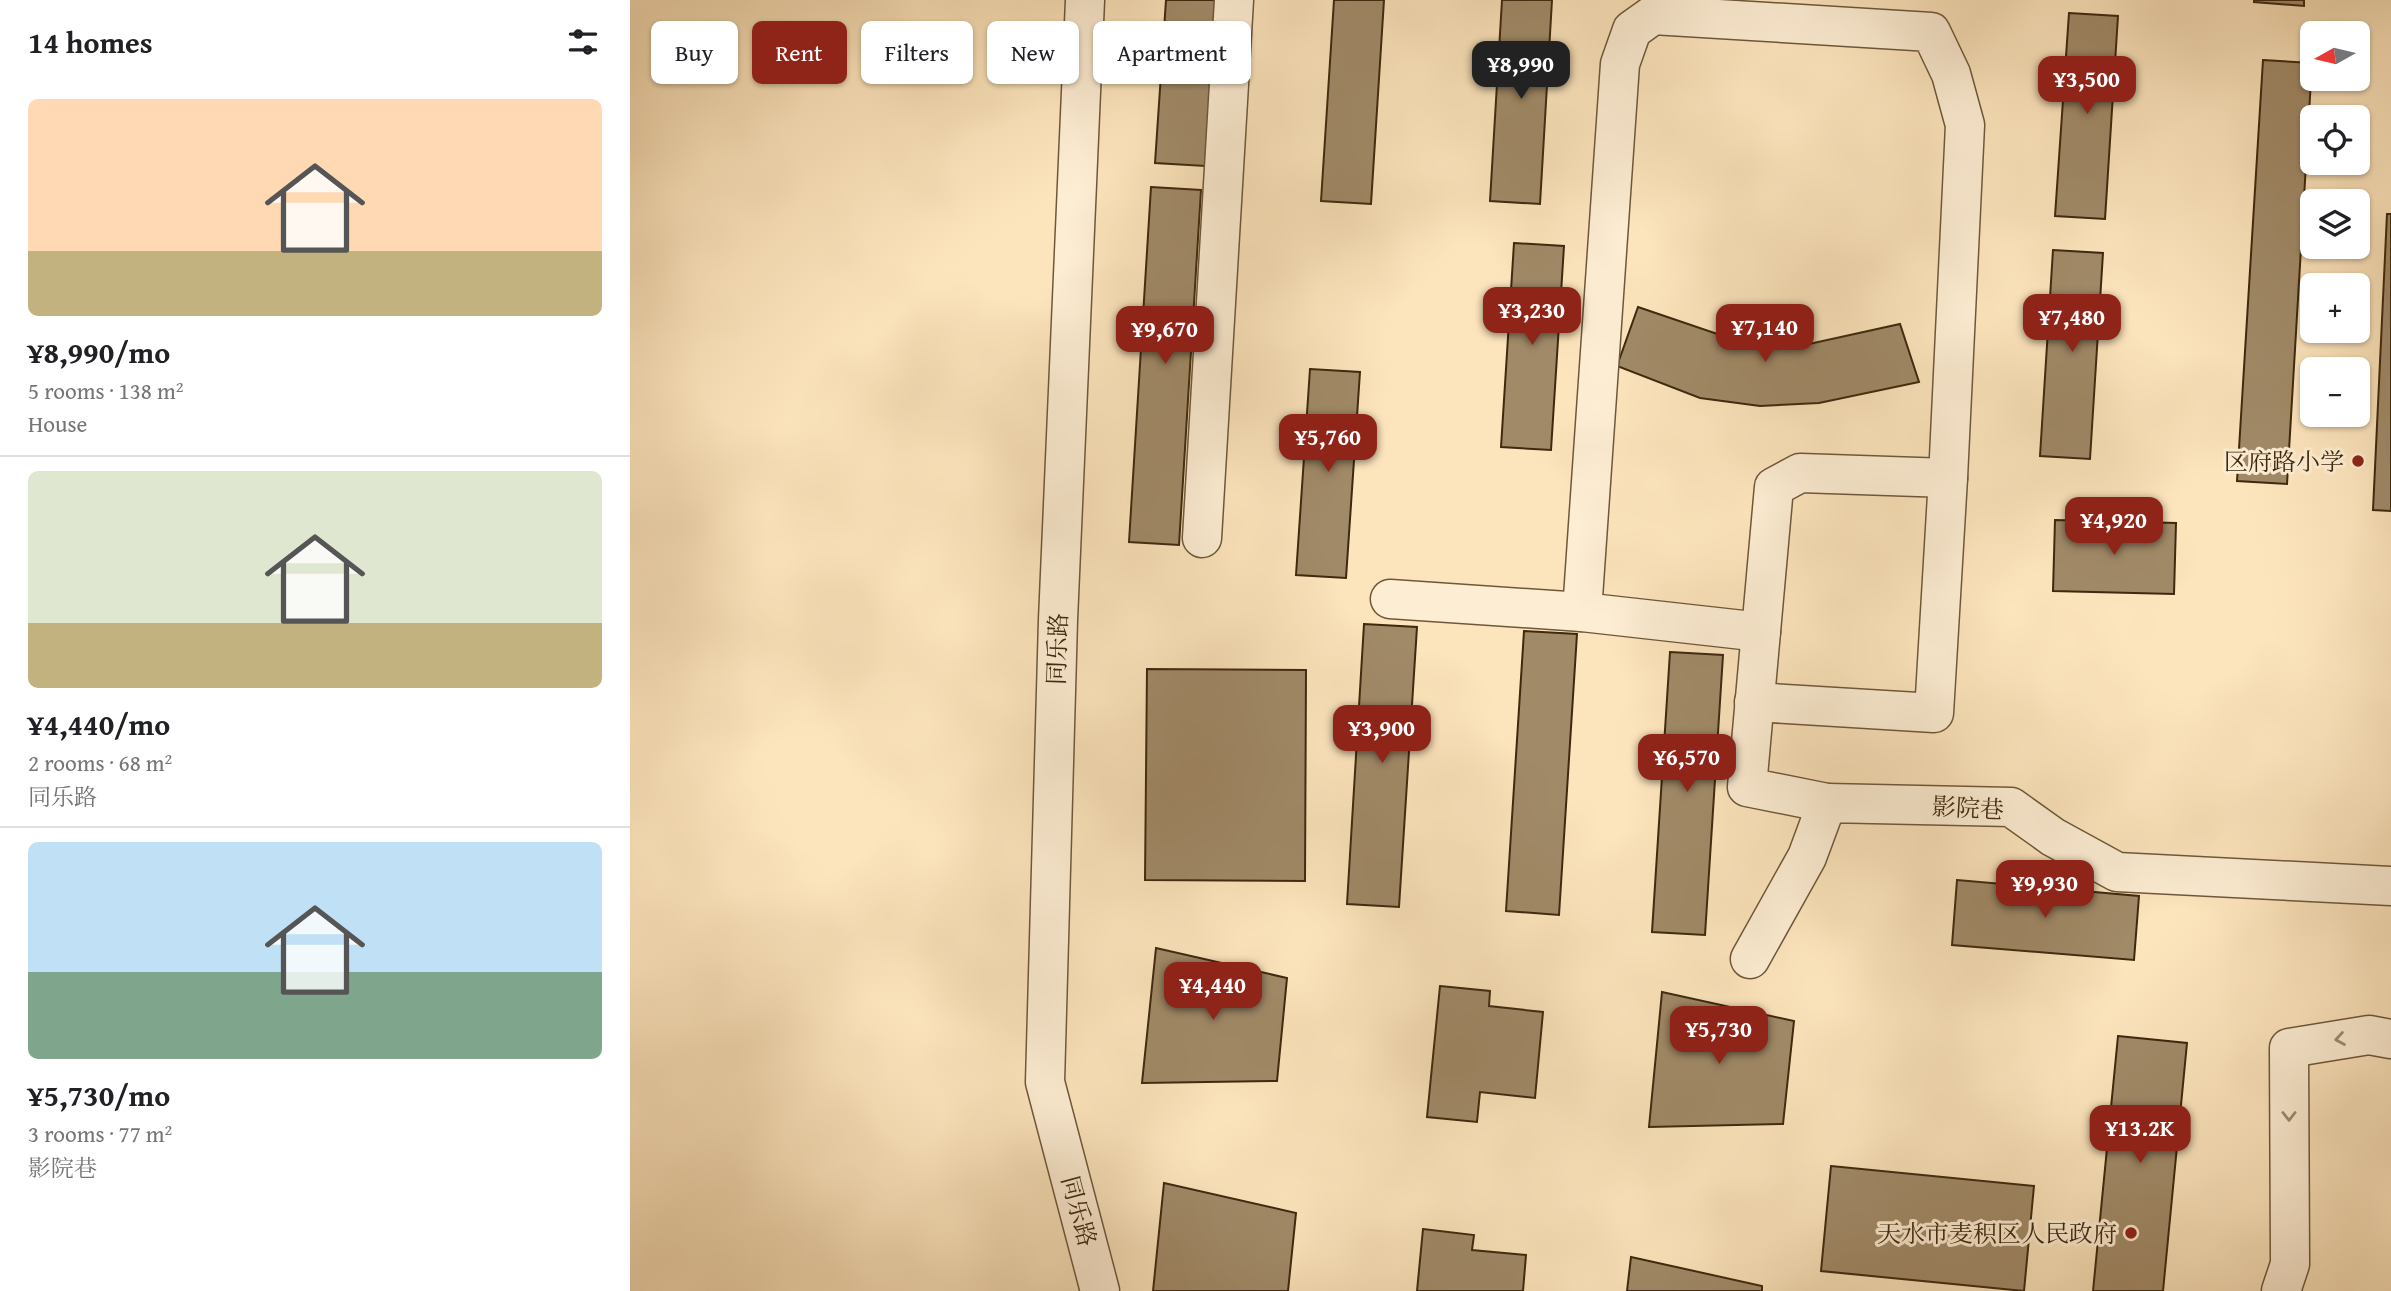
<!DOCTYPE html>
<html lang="en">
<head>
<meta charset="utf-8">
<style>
  :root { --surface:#fff; --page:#f2f2f2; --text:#202124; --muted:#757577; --line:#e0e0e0; --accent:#8f2418 }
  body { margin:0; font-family:"Gentium Book Plus","Noto Serif SC",serif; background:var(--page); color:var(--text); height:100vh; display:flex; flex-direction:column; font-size:26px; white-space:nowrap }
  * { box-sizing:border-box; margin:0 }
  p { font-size:23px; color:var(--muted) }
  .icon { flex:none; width:38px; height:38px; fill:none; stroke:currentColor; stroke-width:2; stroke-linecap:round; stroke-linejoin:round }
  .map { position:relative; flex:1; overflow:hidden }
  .panel { display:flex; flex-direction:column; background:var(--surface); width:630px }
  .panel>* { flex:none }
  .top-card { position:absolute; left:21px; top:21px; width:665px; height:63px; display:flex; gap:14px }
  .needle { width:46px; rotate:262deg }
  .controls { position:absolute; left:1670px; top:21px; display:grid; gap:14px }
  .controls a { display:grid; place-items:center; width:70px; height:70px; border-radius:10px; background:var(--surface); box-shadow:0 2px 5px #0004; font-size:35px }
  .price { position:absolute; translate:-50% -60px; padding:0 16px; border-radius:14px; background:var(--accent); color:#fff; font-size:23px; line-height:46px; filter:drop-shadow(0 2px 4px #0008) }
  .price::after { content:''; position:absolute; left:50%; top:42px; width:21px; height:16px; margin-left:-10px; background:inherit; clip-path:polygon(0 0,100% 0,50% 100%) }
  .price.current { background:#222; color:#fff }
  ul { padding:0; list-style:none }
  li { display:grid; align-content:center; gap:14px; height:371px; padding:0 28px }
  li+li { border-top:2px solid var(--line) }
  li span { display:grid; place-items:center; height:217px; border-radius:10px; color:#555 }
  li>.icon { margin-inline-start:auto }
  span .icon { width:126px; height:126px; fill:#fffc; stroke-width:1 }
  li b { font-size:30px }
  h2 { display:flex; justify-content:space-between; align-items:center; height:84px; padding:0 28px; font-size:30px }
  .pill { padding:0 24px; border-radius:10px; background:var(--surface); box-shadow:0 2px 5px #0004; font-size:24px; line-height:63px }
  .pill.current { background:var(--accent); color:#fff }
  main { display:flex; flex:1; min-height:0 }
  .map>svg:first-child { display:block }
  .building { fill:#a18a68; stroke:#3e290e; stroke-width:2 }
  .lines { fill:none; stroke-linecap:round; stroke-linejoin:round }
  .minor-casing { stroke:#6e583a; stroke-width:41 }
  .minor { stroke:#fdedd3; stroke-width:38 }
  .oneway { stroke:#9e8b70 }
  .poi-dot { fill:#8f2418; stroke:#fdedd3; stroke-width:2.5 }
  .labels { text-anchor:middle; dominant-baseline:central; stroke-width:6; stroke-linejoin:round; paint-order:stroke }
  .poi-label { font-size:24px; fill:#3e290e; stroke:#fdedd3; text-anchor:end }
  .street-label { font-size:24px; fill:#3e290e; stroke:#fdedd3 }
</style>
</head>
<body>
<main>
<section class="panel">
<h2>14 homes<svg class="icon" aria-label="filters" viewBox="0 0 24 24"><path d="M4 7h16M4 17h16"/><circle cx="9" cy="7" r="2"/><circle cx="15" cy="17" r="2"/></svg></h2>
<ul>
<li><span style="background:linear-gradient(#ffd9b3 70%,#c2b280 0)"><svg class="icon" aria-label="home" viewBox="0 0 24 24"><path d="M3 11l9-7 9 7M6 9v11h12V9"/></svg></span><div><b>¥8,990/mo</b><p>5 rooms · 138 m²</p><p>House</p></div></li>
<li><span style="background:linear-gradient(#dfe7d0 70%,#c2b280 0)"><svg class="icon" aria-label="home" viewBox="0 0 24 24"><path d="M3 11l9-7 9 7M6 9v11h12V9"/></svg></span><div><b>¥4,440/mo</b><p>2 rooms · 68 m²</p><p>同乐路</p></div></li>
<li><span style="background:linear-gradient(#bfe0f5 60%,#7fa58c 0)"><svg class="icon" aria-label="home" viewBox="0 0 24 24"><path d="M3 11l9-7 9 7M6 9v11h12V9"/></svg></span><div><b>¥5,730/mo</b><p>3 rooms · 77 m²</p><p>影院巷</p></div></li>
</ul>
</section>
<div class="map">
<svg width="1761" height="1291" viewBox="0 0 1761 1291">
  <rect width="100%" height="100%" fill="#fce4bc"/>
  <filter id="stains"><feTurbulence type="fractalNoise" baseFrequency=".00286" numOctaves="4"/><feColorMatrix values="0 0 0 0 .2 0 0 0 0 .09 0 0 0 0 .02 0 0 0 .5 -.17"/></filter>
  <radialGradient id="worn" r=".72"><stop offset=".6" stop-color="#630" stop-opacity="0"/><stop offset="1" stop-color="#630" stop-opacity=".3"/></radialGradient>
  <g class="building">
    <path d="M 536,0 L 586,0 L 575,166 L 525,163 Z"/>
    <path d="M 704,0 L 754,0 L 741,204 L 691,201 Z"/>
    <path d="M 872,0 L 922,0 L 910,204 L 860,201 Z"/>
    <path d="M 1624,0 L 1674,0 L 1674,6 L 1624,2 Z"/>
    <path d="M 1439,13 L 1488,16 L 1475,219 L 1425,216 Z"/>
    <path d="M 1633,60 L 1682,63 L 1657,484 L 1607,481 Z"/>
    <path d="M 521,187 L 571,190 L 549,545 L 499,542 Z"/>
    <path d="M 1757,214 L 1761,214 L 1761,511 L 1743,510 Z"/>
    <path d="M 884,243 L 934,246 L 921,450 L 871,447 Z"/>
    <path d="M 1423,250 L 1473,253 L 1460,459 L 1410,456 Z"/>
    <path d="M 1008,307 L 1105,340 L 1170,346 L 1270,324 L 1289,382 L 1189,403 L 1130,406 L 1070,398 L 987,366 Z"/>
    <path d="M 680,369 L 730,372 L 716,578 L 666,575 Z"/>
    <path d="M 1425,520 L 1546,523 L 1544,594 L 1423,591 Z"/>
    <path d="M 734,624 L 787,627 L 769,907 L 717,904 Z"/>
    <path d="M 894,631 L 947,634 L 929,915 L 876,911 Z"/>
    <path d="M 1040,652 L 1093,655 L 1075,935 L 1022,932 Z"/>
    <path d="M 517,669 L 676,670 L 675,881 L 515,880 Z"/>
    <path d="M 1327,880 L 1509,896 L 1504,960 L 1322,945 Z"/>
    <path d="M 526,948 L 657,978 L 647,1081 L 512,1083 Z"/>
    <path d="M 810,986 L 860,991 L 859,1006 L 913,1012 L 905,1098 L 850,1092 L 847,1122 L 797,1117 Z"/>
    <path d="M 1032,992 L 1164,1021 L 1153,1124 L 1019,1127 Z"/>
    <path d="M 1488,1036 L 1557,1043 L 1533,1291 L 1463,1291 Z"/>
    <path d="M 1201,1166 L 1404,1186 L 1394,1291 L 1191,1271 Z"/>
    <path d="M 534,1183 L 666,1213 L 658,1291 L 523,1291 Z"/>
    <path d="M 793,1229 L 844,1235 L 842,1250 L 896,1255 L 893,1291 L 787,1291 Z"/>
    <path d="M 1001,1257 L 1132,1286 L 1132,1291 L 997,1291 Z"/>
  </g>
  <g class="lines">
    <g class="minor-casing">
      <g id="minor">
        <path d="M 455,0 L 428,620 L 415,1082 L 470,1291"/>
        <path d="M 572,538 L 604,0"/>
        <path d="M 760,599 L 952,612 L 1131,632"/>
        <path d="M 952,612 L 990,64 L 1002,30 L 1023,15 L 1301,32 L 1321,74 L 1335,125 L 1318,478 L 1304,713 L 1124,702"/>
        <path d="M 1197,803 L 1117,787 L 1144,487 L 1170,473 L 1318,478"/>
        <path d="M 1120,959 L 1177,857 L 1197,803 L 1381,807 L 1423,837 L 1487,872 L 1761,886"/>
        <path d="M 1651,1291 L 1660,1264 L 1659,1048 L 1739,1035 L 1761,1039"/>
      </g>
    </g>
    <use href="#minor" class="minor"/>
  </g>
  <defs><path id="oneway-chevron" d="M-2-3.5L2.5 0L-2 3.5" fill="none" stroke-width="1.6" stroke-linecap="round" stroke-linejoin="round" transform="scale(1.75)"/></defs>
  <g class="oneway">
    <use href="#oneway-chevron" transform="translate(1710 1039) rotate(171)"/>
    <use href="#oneway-chevron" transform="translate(1659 1116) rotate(90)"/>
  </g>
  <g class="poi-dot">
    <circle cx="1728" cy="461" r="7"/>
    <circle cx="1501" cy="1233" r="7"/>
  </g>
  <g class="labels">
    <g class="poi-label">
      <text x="1714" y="461">区府路小学</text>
      <text x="1487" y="1233">天水市麦积区人民政府</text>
    </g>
    <g class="street-label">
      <text transform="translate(427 649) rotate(-88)">同乐路</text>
      <text transform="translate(1338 808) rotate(3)">影院巷</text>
      <text transform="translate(449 1211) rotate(75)">同乐路</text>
    </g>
  </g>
  <rect width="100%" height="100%" filter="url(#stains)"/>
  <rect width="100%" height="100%" fill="url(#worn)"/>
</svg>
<div class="controls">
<a><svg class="needle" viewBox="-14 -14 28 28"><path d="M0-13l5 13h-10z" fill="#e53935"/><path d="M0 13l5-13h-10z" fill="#757577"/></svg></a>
<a><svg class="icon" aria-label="locate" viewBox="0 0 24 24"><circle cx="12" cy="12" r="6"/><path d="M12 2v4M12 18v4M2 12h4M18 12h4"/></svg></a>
<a><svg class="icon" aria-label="layers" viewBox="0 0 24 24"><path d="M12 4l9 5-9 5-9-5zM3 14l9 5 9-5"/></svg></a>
<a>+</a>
<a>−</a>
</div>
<b class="price current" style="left:891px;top:101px">¥8,990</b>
<b class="price" style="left:1457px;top:116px">¥3,500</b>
<b class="price" style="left:902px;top:347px">¥3,230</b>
<b class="price" style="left:1442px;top:354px">¥7,480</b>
<b class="price" style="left:1135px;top:364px">¥7,140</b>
<b class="price" style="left:535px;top:366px">¥9,670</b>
<b class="price" style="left:698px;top:474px">¥5,760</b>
<b class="price" style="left:1484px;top:557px">¥4,920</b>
<b class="price" style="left:752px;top:765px">¥3,900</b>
<b class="price" style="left:1057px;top:794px">¥6,570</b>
<b class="price" style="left:1415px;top:920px">¥9,930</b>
<b class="price" style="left:583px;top:1022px">¥4,440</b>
<b class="price" style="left:1089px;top:1066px">¥5,730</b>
<b class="price" style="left:1510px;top:1165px">¥13.2K</b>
<div class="top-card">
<a class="pill">Buy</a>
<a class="pill current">Rent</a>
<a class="pill">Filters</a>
<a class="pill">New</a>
<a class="pill">Apartment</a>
</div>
</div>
</main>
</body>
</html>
